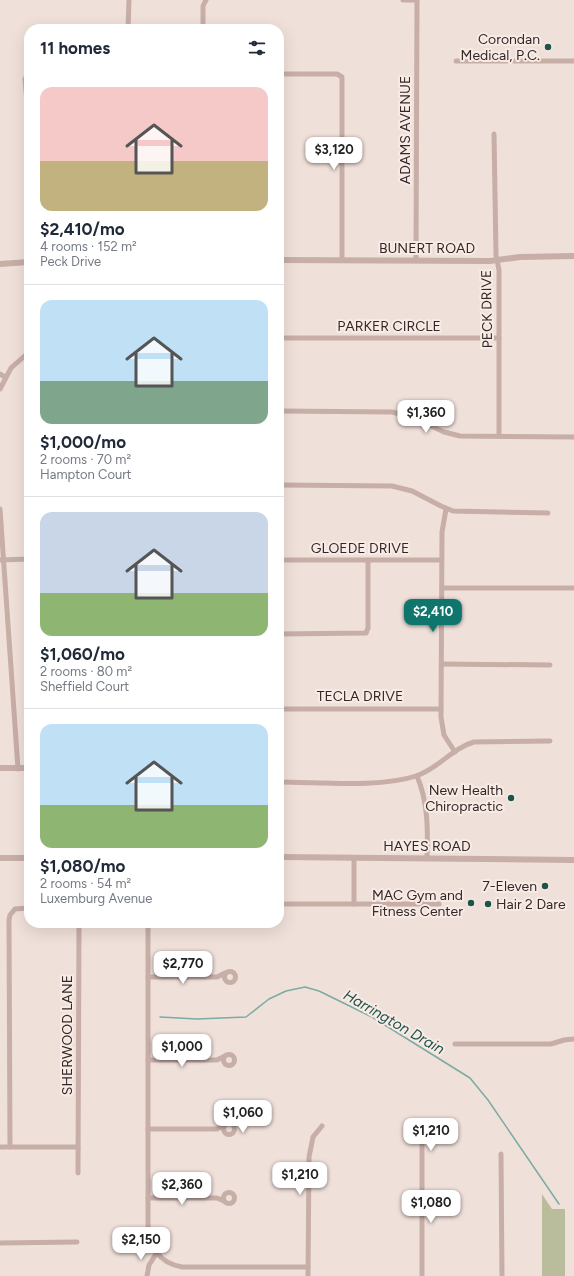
<!DOCTYPE html>
<html lang="en">
<head>
<meta charset="utf-8">
<style>
  :root { --surface:#fff; --page:#f2f2f3; --text:#1f2937; --muted:#747a83; --line:#e0e1e3; --accent:#0f766e }
  body { margin:0; font-family:Figtree,sans-serif; background:var(--page); color:var(--text); height:100vh; display:flex; flex-direction:column; font-size:15px; white-space:nowrap }
  * { box-sizing:border-box; margin:0 }
  p { font-size:13px; color:var(--muted) }
  .icon { flex:none; width:22px; height:22px; fill:none; stroke:currentColor; stroke-width:2; stroke-linecap:round; stroke-linejoin:round }
  .map { position:relative; flex:1; overflow:hidden }
  .details { position:absolute; left:24px; top:24px; width:260px; height:904px; display:flex; flex-direction:column; background:var(--surface); border-radius:16px; box-shadow:0 4px 16px #0002 }
  .details>* { flex:none }
  .price { position:absolute; translate:-50% -34px; padding:0 9px; border-radius:8px; background:#fff; color:#222; font-size:13px; line-height:26px; filter:drop-shadow(0 1px 2px #0008) }
  .price::after { content:''; position:absolute; left:50%; top:24px; width:12px; height:9px; margin-left:-6px; background:inherit; clip-path:polygon(0 0,100% 0,50% 100%) }
  .price.current { background:var(--accent); color:#fff }
  ul { padding:0; list-style:none }
  li { display:grid; align-content:center; gap:8px; height:212px; padding:0 16px }
  li+li { border-top:1px solid var(--line) }
  li span { display:grid; place-items:center; height:124px; border-radius:12px; color:#555 }
  li>.icon { margin-inline-start:auto }
  span .icon { width:72px; height:72px; fill:#fffc; stroke-width:1 }
  li b { font-size:17px }
  h2 { display:flex; justify-content:space-between; align-items:center; height:48px; padding:0 16px; font-size:17px }
  .map>svg:first-child { display:block }
  .green { fill:#babd9b }
  .lines { fill:none; stroke-linecap:round; stroke-linejoin:round }
  .stream { stroke:#7baba1; stroke-width:1.5 }
  .minor { stroke:#c7aea7; stroke-width:5 }
  .tertiary { stroke:#c7aea7; stroke-width:6 }
  .poi-dot { fill:#1f5249; stroke:#f8ebe6; stroke-width:1.5 }
  .labels { text-anchor:middle; dominant-baseline:central; stroke-width:4; stroke-linejoin:round; paint-order:stroke }
  .poi-label { font-size:14px; fill:#332827; stroke:#f8ebe6; text-anchor:end }
  .street-label { font-size:14px; fill:#332827; stroke:#f8ebe6 }
  .water-label { font-size:15px; font-style:italic; fill:#1f5249; stroke:#f8ebe6 }
</style>
</head>
<body>
<div class="map">
<svg width="574" height="1276" viewBox="0 0 574 1276">
  <rect width="100%" height="100%" fill="#f0e0da"/>
  <path class="green" d="M 542,1194 L 552,1209 L 565,1209 L 565,1276 L 542,1276 Z"/>
  <g class="lines">
    <path class="stream" d="M 160,1017 L 197,1019 L 246,1017 L 269,999 L 286,991 L 305,987 L 319,991 L 372,1017 L 470,1078 L 488,1100 L 559,1204"/>
    <g class="minor">
      <path d="M 403,0 L 417,0"/>
      <path d="M 128,29 L 129,0"/>
      <path d="M 203,29 L 203,6 L 206,0"/>
      <path d="M 456,61 L 574,61"/>
      <path d="M 29,73 L 25,79 L 29,125"/>
      <path d="M 279,74 L 337,74 L 342,77 L 342,260"/>
      <path d="M 494,134 L 496,255 L 499,270 L 499,436"/>
      <path d="M 416,260 L 417,0"/>
      <path d="M 279,338 L 499,338"/>
      <path d="M 0,374 L 5,377"/>
      <path d="M 0,389 L 11,368 L 29,352"/>
      <path d="M 279,411 L 392,412 L 412,417 L 444,432 L 460,436 L 574,437"/>
      <path d="M 279,485 L 392,486 L 412,491 L 441,506 L 453,511 L 548,513"/>
      <path d="M 0,509 L 18,769"/>
      <path d="M 446,509 L 442,532 L 441,717 L 444,735 L 455,752"/>
      <path d="M 0,560 L 29,559"/>
      <path d="M 279,560 L 441,560"/>
      <path d="M 442,588 L 574,588"/>
      <path d="M 279,634 L 366,633 L 368,628 L 368,560"/>
      <path d="M 442,664 L 550,665"/>
      <path d="M 279,709 L 441,709"/>
      <path d="M 417,776 C 428,802 428,829 427,857"/>
      <path d="M 279,782 C 319,782 380,788 416,776 C 438,769 452,748 474,742 L 550,741"/>
      <path d="M 279,904 L 439,904"/>
      <path d="M 354,904 L 354,858"/>
      <path d="M 148,923 L 148,1224 C 148,1246 159,1263 182,1267 L 308,1267"/>
      <circle cx="230" cy="977" r="5.5"/>
      <path d="M 148,977 L 217,977 L 225,973"/>
      <path d="M 455,1044 L 551,1044 L 564,1040 L 574,1039"/>
      <circle cx="229" cy="1060" r="5.5"/>
      <path d="M 148,1060 L 217,1060 L 225,1056"/>
      <circle cx="229" cy="1129" r="5.5"/>
      <path d="M 148,1129 L 217,1129 L 225,1125"/>
      <path d="M 422,1133 L 422,1276"/>
      <path d="M 0,1147 L 78,1147"/>
      <path d="M 10,1147 L 9,920 L 10,915 L 15,909 L 29,908"/>
      <path d="M 501,1154 L 502,1276"/>
      <path d="M 78,1173 L 79,923"/>
      <circle cx="229" cy="1198" r="5.5"/>
      <path d="M 148,1198 L 217,1198 L 224,1201"/>
      <path d="M 0,1243 L 77,1242"/>
      <path d="M 147,1276 L 149,1265 L 156,1254"/>
      <path d="M 308,1276 L 309,1157 L 313,1137 L 322,1126"/>
    </g>
    <g class="tertiary">
      <path d="M 279,260 L 490,261 L 520,257 L 574,256"/>
      <path d="M 0,264 L 29,262"/>
      <path d="M 0,768 L 29,768"/>
      <path d="M 279,857 L 574,860"/>
      <path d="M 0,858 L 29,858"/>
    </g>
  </g>
  <g class="poi-dot">
    <circle cx="548" cy="47" r="4"/>
    <circle cx="511" cy="798" r="4"/>
    <circle cx="545" cy="886" r="4"/>
    <circle cx="471" cy="903" r="4"/>
    <circle cx="488" cy="904" r="4"/>
  </g>
  <g class="labels">
    <g class="poi-label">
      <text x="540" y="39">Corondan<tspan x="540" dy="16">Medical, P.C.</tspan></text>
      <text x="503" y="790">New Health<tspan x="503" dy="16">Chiropractic</tspan></text>
      <text x="537" y="886">7-Eleven</text>
      <text x="463" y="895">MAC Gym and<tspan x="463" dy="16">Fitness Center</tspan></text>
      <text x="496" y="904" text-anchor="start">Hair 2 Dare</text>
    </g>
    <g class="street-label">
      <text transform="translate(405 130) rotate(-90)">ADAMS AVENUE</text>
      <text x="427" y="248">BUNERT ROAD</text>
      <text transform="translate(487 309) rotate(-91)">PECK DRIVE</text>
      <text x="389" y="326">PARKER CIRCLE</text>
      <text x="360" y="548">GLOEDE DRIVE</text>
      <text x="360" y="696">TECLA DRIVE</text>
      <text x="427" y="846">HAYES ROAD</text>
      <text transform="translate(67 1035) rotate(-90)">SHERWOOD LANE</text>
    </g>
    <g class="water-label">
      <text transform="translate(394 1022) rotate(30)">Harrington Drain</text>
    </g>
  </g>
</svg>
<b class="price" style="left:334px;top:171px">$3,120</b>
<b class="price" style="left:426px;top:434px">$1,360</b>
<b class="price current" style="left:433px;top:633px">$2,410</b>
<b class="price" style="left:183px;top:985px">$2,770</b>
<b class="price" style="left:182px;top:1068px">$1,000</b>
<b class="price" style="left:243px;top:1134px">$1,060</b>
<b class="price" style="left:431px;top:1152px">$1,210</b>
<b class="price" style="left:300px;top:1196px">$1,210</b>
<b class="price" style="left:182px;top:1206px">$2,360</b>
<b class="price" style="left:431px;top:1224px">$1,080</b>
<b class="price" style="left:141px;top:1261px">$2,150</b>
<section class="details">
<h2>11 homes<svg class="icon" aria-label="filters" viewBox="0 0 24 24"><path d="M4 7h16M4 17h16"/><circle cx="9" cy="7" r="2"/><circle cx="15" cy="17" r="2"/></svg></h2>
<ul>
<li><span style="background:linear-gradient(#f6c9c9 60%,#c2b280 0)"><svg class="icon" aria-label="home" viewBox="0 0 24 24"><path d="M3 11l9-7 9 7M6 9v11h12V9"/></svg></span><div><b>$2,410/mo</b><p>4 rooms · 152 m²</p><p>Peck Drive</p></div></li>
<li><span style="background:linear-gradient(#bfe0f5 65%,#7fa58c 0)"><svg class="icon" aria-label="home" viewBox="0 0 24 24"><path d="M3 11l9-7 9 7M6 9v11h12V9"/></svg></span><div><b>$1,000/mo</b><p>2 rooms · 70 m²</p><p>Hampton Court</p></div></li>
<li><span style="background:linear-gradient(#c9d6e8 65%,#8fb573 0)"><svg class="icon" aria-label="home" viewBox="0 0 24 24"><path d="M3 11l9-7 9 7M6 9v11h12V9"/></svg></span><div><b>$1,060/mo</b><p>2 rooms · 80 m²</p><p>Sheffield Court</p></div></li>
<li><span style="background:linear-gradient(#bfe0f5 65%,#8fb573 0)"><svg class="icon" aria-label="home" viewBox="0 0 24 24"><path d="M3 11l9-7 9 7M6 9v11h12V9"/></svg></span><div><b>$1,080/mo</b><p>2 rooms · 54 m²</p><p>Luxemburg Avenue</p></div></li>
</ul>
</section>
</div>
</body>
</html>
